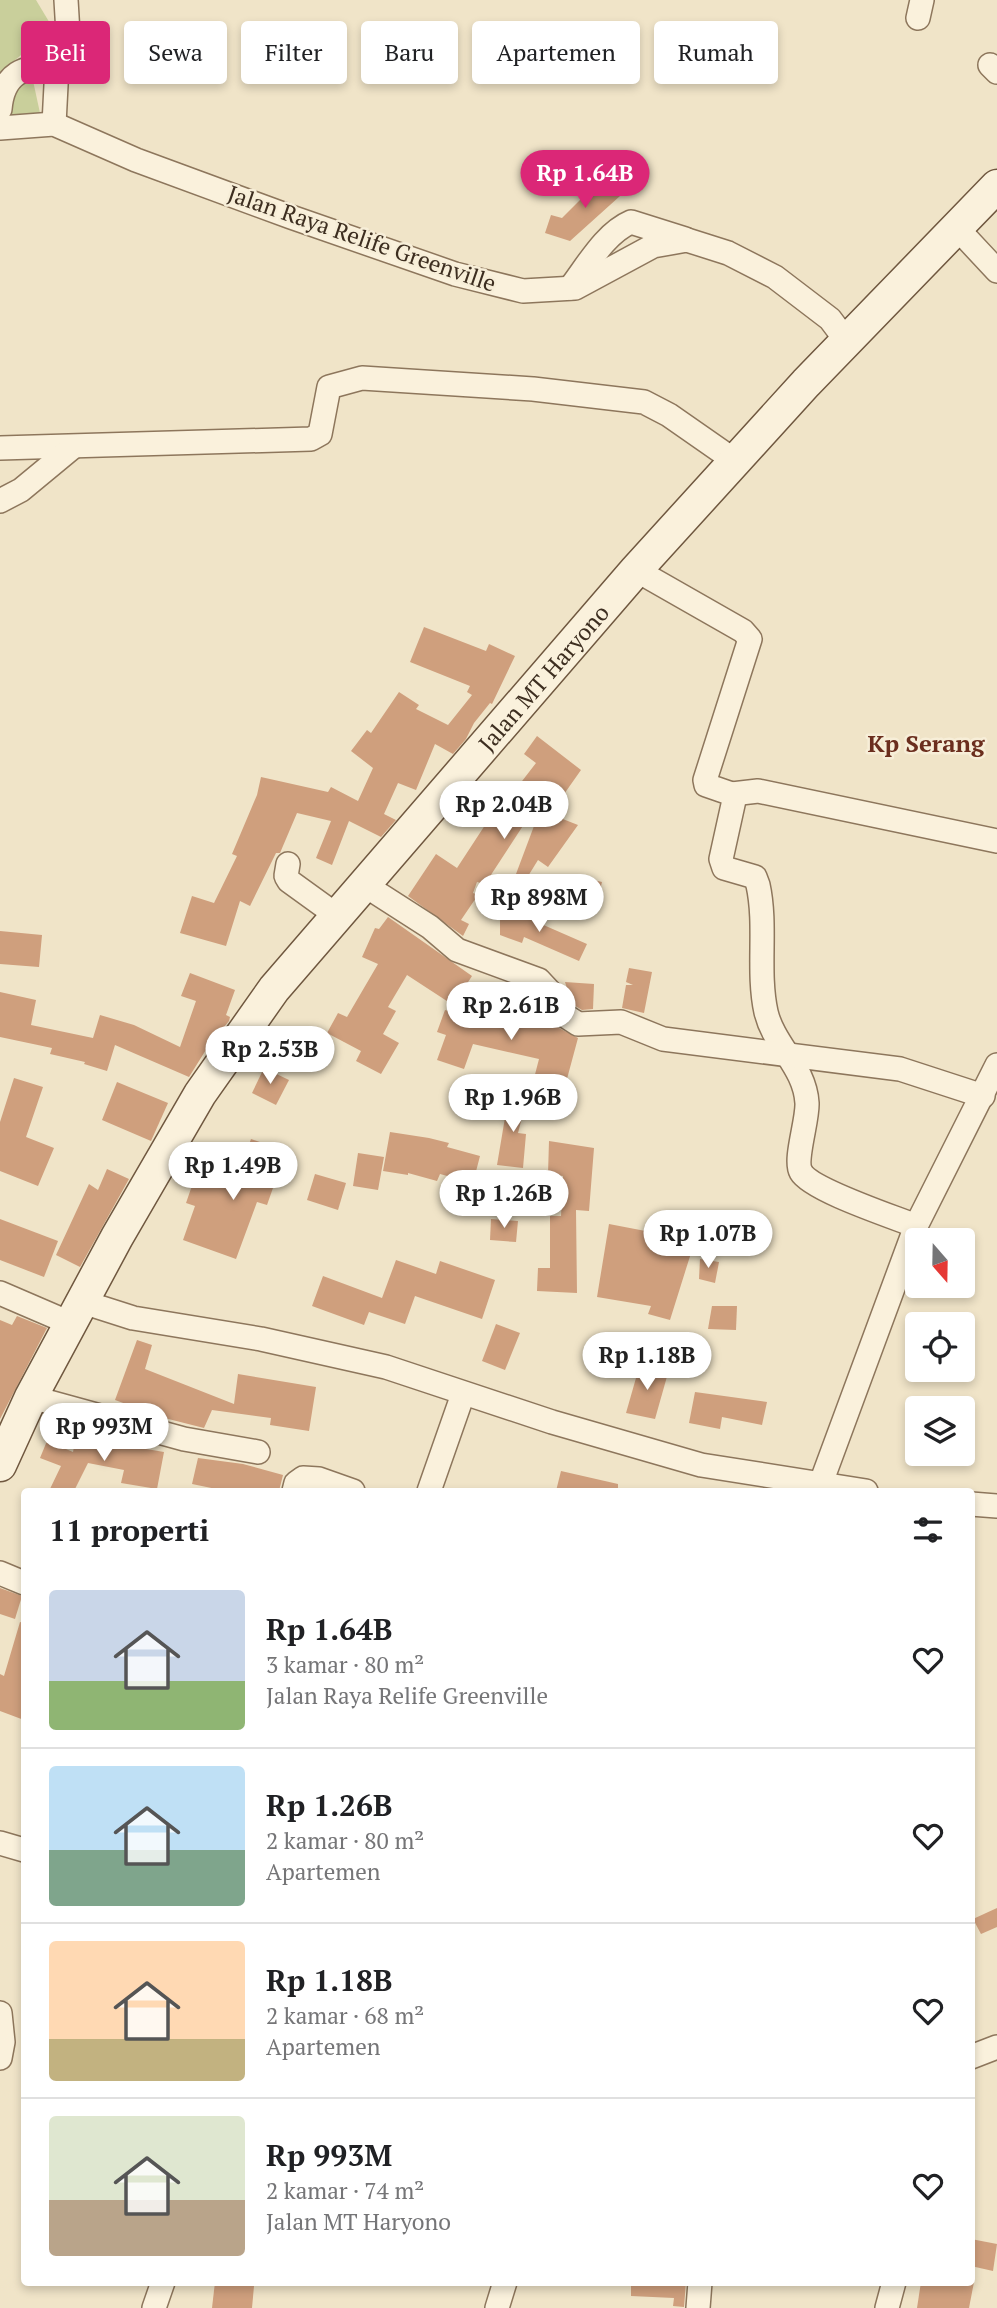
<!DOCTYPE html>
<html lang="id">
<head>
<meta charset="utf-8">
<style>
  :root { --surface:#fff; --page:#f6f6f6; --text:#202124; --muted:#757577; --line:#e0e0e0; --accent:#db2777 }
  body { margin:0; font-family:"PT Serif",serif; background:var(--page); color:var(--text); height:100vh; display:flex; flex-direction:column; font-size:26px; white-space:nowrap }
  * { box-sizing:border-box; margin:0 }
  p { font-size:23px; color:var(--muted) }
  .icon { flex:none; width:38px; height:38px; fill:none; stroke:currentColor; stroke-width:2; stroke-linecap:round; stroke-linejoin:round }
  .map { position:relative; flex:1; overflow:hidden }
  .side { position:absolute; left:21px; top:1488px; width:954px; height:798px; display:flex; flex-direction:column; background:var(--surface); border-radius:7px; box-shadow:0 4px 10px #0003 }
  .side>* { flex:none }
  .top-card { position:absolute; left:21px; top:21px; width:956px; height:63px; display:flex; gap:14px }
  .needle { width:46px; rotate:160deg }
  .controls { position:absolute; left:905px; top:1228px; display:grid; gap:14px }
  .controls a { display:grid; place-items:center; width:70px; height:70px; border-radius:7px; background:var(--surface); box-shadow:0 4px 10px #0003; font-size:35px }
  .price { position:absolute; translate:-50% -60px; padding:0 16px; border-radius:24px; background:#fff; color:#222; font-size:23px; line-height:46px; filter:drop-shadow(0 2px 4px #0008) }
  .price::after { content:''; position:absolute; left:50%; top:42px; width:21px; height:16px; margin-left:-10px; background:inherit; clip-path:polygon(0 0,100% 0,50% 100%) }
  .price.selected { background:var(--accent); color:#fff }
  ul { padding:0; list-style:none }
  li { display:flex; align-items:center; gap:21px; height:175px; padding:0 28px }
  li+li { border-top:2px solid var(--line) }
  li span { display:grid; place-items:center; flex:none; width:196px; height:140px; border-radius:7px; color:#555 }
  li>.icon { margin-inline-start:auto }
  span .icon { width:84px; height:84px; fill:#fffc; stroke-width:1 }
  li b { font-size:30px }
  h2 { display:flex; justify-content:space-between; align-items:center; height:84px; padding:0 28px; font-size:30px }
  .chip { padding:0 24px; border-radius:7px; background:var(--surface); box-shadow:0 4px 10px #0003; font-size:24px; line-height:63px }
  .chip.selected { background:var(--accent); color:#fff }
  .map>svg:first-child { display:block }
  .green { fill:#c9cf9b }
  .building { fill:#cf9f7d }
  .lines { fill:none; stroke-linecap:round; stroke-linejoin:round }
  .minor-casing { stroke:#8d765c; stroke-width:26 }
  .secondary-casing { stroke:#6f573f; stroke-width:35 }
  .minor { stroke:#faf1dc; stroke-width:23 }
  .secondary { stroke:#faf1dc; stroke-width:32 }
  .labels { text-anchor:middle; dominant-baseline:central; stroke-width:5; stroke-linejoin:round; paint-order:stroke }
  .street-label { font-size:23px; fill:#3d2e20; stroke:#f7eed8 }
  .neighbourhood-label { font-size:24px; font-weight:bold; fill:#6b2e1e; stroke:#f7eed8 }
</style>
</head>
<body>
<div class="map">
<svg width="997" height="2308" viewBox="0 0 997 2308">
  <rect width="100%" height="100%" fill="#f0e4c8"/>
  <g class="green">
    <path d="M 0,0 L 36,0 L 51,25 L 46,35 L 0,72 Z"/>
    <path d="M 32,76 L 40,113 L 34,118 L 12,116 L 7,109 L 12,87 Z"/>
  </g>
  <g class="building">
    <path d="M 619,177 L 620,196 L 570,241 L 545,233 L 551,215 L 562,218 L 597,183 Z"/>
    <path d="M 424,627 L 486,651 L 489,644 L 515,656 L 492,704 L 490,703 L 474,723 L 466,739 L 453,754 L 435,744 L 416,790 L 398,783 L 384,814 L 396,820 L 381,837 L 349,821 L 332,865 L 316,858 L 331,821 L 297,813 L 280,853 L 276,853 L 250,906 L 240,901 L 226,946 L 180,933 L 192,896 L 214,903 L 237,856 L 232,854 L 257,795 L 261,777 L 328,792 L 331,787 L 358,801 L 373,768 L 351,751 L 367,730 L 371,733 L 399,692 L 419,705 L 416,709 L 448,725 L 472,695 L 467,692 L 470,686 L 410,662 Z"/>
    <path d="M 537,736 L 581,770 L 550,814 L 578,825 L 548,867 L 538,860 L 517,894 L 510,890 L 537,818 L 530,815 L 485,884 L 477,882 L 473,893 L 478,895 L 461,920 L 469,924 L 463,936 L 408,896 L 436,854 L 457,868 L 491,816 L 503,824 L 525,790 L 519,785 L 536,763 L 524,754 Z"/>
    <path d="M 580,877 L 602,882 L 595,910 L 574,905 Z"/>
    <path d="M 500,906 L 587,944 L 579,961 L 524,937 L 522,943 L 500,935 Z"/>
    <path d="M 388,917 L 472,976 L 453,1005 L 407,975 L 388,1007 L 396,1011 L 383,1034 L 399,1043 L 381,1074 L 356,1061 L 361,1051 L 327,1033 L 338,1013 L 347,1017 L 378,964 L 362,957 L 375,928 L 379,929 Z"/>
    <path d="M 0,931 L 42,935 L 39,967 L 0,964 Z"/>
    <path d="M 629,968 L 652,972 L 644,1013 L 622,1008 L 626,985 L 633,985 L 626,982 Z"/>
    <path d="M 190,973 L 235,990 L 226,1015 L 230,1017 L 229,1021 L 209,1045 L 189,1077 L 115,1045 L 107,1071 L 84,1064 L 85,1062 L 50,1054 L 52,1048 L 0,1037 L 0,992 L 36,1000 L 31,1025 L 93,1038 L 100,1015 L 134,1025 L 180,1047 L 196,1001 L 181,996 Z"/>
    <path d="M 565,982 L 594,984 L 593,1009 L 582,1010 L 572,1004 Z"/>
    <path d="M 500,1001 L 531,1002 L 531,1021 L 557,1027 L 578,1038 L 564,1090 L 532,1086 L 539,1059 L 473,1044 L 464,1069 L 437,1060 L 446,1035 L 437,1032 L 445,1010 L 500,1026 Z"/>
    <path d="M 264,1068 L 289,1080 L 276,1105 L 252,1093 Z"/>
    <path d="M 14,1078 L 43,1087 L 26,1137 L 54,1148 L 38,1186 L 0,1171 L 0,1122 Z"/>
    <path d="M 117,1082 L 168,1103 L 151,1141 L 102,1120 Z"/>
    <path d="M 509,1094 L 527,1098 L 518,1133 L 526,1134 L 523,1168 L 497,1165 Z"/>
    <path d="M 390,1132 L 429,1138 L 449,1143 L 447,1147 L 480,1156 L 473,1183 L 440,1174 L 437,1181 L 408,1173 L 408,1175 L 383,1171 Z"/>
    <path d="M 251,1139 L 286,1151 L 267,1205 L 257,1202 L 236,1259 L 183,1240 L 195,1206 L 186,1203 L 195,1177 L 233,1190 Z"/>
    <path d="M 549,1141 L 594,1148 L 589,1211 L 576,1210 L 577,1293 L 537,1291 L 538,1268 L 550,1268 L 550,1216 L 561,1216 L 563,1176 L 548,1174 Z"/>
    <path d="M 358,1153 L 384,1157 L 378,1190 L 353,1186 Z"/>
    <path d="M 107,1169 L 129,1179 L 80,1267 L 56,1255 L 89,1184 L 98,1190 Z"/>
    <path d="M 315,1174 L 346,1183 L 338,1210 L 307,1200 Z"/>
    <path d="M 0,1219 L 58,1241 L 44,1277 L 0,1260 Z"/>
    <path d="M 491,1219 L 518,1221 L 516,1242 L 490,1240 Z"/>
    <path d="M 609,1224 L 661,1234 L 661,1240 L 668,1241 L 667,1247 L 691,1253 L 670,1320 L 648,1314 L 651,1306 L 597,1297 Z"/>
    <path d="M 700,1259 L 719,1262 L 715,1283 L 699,1279 Z"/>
    <path d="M 396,1260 L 436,1274 L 440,1261 L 495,1280 L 482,1319 L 415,1296 L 405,1324 L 369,1312 L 364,1325 L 312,1306 L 323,1276 L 382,1298 Z"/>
    <path d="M 712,1306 L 737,1306 L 736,1330 L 708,1329 Z"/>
    <path d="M 17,1316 L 47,1328 L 0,1419 L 0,1320 L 12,1325 Z"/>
    <path d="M 496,1324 L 520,1333 L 505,1370 L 482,1361 Z"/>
    <path d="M 137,1340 L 152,1345 L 145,1369 L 234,1404 L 238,1374 L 316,1387 L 309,1431 L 270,1425 L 271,1418 L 212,1410 L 204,1428 L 125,1408 L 126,1404 L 115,1400 Z"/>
    <path d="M 640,1364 L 668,1373 L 655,1419 L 626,1413 Z"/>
    <path d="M 695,1392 L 767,1402 L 762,1425 L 722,1417 L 720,1429 L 689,1423 Z"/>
    <path d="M 76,1437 L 164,1452 L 157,1489 L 121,1483 L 124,1470 L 88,1463 L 74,1491 L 49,1491 L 61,1466 L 40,1458 L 47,1441 L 73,1452 Z"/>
    <path d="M 198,1458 L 243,1464 L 283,1475 L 279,1491 L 226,1491 L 192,1484 Z"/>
    <path d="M 561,1471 L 618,1484 L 618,1491 L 556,1491 Z"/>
    <path d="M 0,1588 L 22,1596 L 15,1619 L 0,1614 Z"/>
    <path d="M 20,1622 L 24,1623 L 24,1720 L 0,1711 L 0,1674 L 4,1676 Z"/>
    <path d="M 997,1908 L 997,1927 L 981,1934 L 973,1919 Z"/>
    <path d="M 971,2239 L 997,2244 L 993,2271 L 971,2266 Z"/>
    <path d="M 215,2282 L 254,2286 L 252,2308 L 212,2308 Z"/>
    <path d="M 631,2282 L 686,2282 L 684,2307 L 673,2306 L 674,2298 L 631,2296 Z"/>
    <path d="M 921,2282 L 974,2282 L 969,2308 L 917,2308 Z"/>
  </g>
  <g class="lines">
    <g class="minor-casing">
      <g id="minor">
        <path d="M 918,18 L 922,0"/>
        <path d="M 990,65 L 997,72"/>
        <path d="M 0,109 C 3,73 24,65 57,66"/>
        <path d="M 54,124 L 57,66 L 68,33 L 66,0"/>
        <path d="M 0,128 L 54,124 L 136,160 L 291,217 L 455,274 L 523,291 L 575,288 L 653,246 L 687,240 L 728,253 L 775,277 L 830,319 L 848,343"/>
        <path d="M 957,228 L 997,271"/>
        <path d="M 570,288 C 587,266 605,233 631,222 L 685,239"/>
        <path d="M 0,448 L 311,439 L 320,434 L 329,387 L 362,378 L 533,389 L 644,402 L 669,415 L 735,461"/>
        <path d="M 0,501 L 21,490 L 73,447"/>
        <path d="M 636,570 L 743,631 L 750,639 L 705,780 L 706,785 L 732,794 L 734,800 L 721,859 L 724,868 L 755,877 L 758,885 C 767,926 757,971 766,1012 C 774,1046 805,1067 807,1103 C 808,1120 794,1160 801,1172 C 811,1190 894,1217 916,1226"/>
        <path d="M 732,794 L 758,791 L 997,841"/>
        <path d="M 288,864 L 286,876 L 289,881 L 336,915"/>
        <path d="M 363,884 L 430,927 L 457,950 L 539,980 L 553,995 L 561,1013 L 578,1024 L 621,1022 L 663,1039 L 900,1069 L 983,1096"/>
        <path d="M 0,1293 L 72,1324"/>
        <path d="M 83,1302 L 133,1318 L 261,1339 L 386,1367 L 552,1422 L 701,1465 L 866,1491"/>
        <path d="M 31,1397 L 184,1439 L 258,1452"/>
        <path d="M 294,1491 L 296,1483 L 303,1478 L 319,1479 L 353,1491"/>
        <path d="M 429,1491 L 463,1394"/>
        <path d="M 818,1491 L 916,1226 L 997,1065"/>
        <path d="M 971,1504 L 997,1506"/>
        <path d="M 0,1573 L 24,1583"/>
        <path d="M 0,1843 L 24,1850"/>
        <path d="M 0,2013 L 3,2042 L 0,2058"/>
        <path d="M 971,2057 L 997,2047"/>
        <path d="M 154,2308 L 163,2282"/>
        <path d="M 497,2308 L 505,2282"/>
        <path d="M 698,2308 L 700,2282"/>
        <path d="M 887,2308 L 894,2282"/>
      </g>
    </g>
    <g class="secondary-casing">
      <g id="secondary">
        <path id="s1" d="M 0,1465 L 31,1397 L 117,1237 L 200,1094 L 274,989 L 636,570 L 806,383 L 997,186"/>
      </g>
    </g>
    <use href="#minor" class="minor"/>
    <use href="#secondary" class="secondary"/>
  </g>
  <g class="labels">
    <g class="street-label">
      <text transform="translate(362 238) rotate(19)">Jalan Raya Relife Greenville</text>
      <text stroke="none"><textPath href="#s1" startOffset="962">Jalan MT Haryono</textPath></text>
    </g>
    <g class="neighbourhood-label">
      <text x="926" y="743">Kp Serang</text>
    </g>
  </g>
</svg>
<div class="controls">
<a><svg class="needle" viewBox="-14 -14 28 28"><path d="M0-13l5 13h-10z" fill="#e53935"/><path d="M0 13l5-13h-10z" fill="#757577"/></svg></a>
<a><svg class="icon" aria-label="locate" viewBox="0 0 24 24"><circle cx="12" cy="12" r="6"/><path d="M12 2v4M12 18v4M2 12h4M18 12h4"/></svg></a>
<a><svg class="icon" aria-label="layers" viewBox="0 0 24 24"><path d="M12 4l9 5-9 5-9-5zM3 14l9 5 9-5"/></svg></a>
</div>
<b class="price selected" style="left:585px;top:210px">Rp 1.64B</b>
<b class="price" style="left:504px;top:841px">Rp 2.04B</b>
<b class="price" style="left:539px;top:934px">Rp 898M</b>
<b class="price" style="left:511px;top:1042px">Rp 2.61B</b>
<b class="price" style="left:270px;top:1086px">Rp 2.53B</b>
<b class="price" style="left:513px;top:1134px">Rp 1.96B</b>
<b class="price" style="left:233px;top:1202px">Rp 1.49B</b>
<b class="price" style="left:504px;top:1230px">Rp 1.26B</b>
<b class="price" style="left:708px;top:1270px">Rp 1.07B</b>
<b class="price" style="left:647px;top:1392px">Rp 1.18B</b>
<b class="price" style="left:104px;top:1463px">Rp 993M</b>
<div class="top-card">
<a class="chip selected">Beli</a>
<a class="chip">Sewa</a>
<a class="chip">Filter</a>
<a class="chip">Baru</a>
<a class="chip">Apartemen</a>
<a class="chip">Rumah</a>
</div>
<section class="side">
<h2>11 properti<svg class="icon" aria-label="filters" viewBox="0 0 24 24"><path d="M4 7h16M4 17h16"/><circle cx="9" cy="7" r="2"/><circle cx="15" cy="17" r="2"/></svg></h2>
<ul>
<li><span style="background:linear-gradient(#c9d6e8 65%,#8fb573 0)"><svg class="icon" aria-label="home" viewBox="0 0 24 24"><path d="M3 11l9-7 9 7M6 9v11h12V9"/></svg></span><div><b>Rp 1.64B</b><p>3 kamar · 80 m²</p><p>Jalan Raya Relife Greenville</p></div><svg class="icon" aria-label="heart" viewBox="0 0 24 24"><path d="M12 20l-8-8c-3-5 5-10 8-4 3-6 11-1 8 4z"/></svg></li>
<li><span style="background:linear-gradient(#bfe0f5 60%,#7fa58c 0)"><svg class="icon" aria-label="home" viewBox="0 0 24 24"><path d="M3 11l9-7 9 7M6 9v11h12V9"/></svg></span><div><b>Rp 1.26B</b><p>2 kamar · 80 m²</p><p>Apartemen</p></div><svg class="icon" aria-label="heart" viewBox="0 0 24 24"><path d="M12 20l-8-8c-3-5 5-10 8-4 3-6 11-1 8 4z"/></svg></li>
<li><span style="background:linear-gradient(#ffd9b3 70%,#c2b280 0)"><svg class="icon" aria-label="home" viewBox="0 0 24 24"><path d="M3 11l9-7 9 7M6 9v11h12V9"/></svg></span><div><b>Rp 1.18B</b><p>2 kamar · 68 m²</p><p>Apartemen</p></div><svg class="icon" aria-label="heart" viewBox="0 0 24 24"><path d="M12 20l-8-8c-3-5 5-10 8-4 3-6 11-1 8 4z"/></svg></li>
<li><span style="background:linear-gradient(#dfe7d0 60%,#b9a48a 0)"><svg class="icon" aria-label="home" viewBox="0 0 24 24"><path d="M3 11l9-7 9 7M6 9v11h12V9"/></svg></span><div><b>Rp 993M</b><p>2 kamar · 74 m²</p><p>Jalan MT Haryono</p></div><svg class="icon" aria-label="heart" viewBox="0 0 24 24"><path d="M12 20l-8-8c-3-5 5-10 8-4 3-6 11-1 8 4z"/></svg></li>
</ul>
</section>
</div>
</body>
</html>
